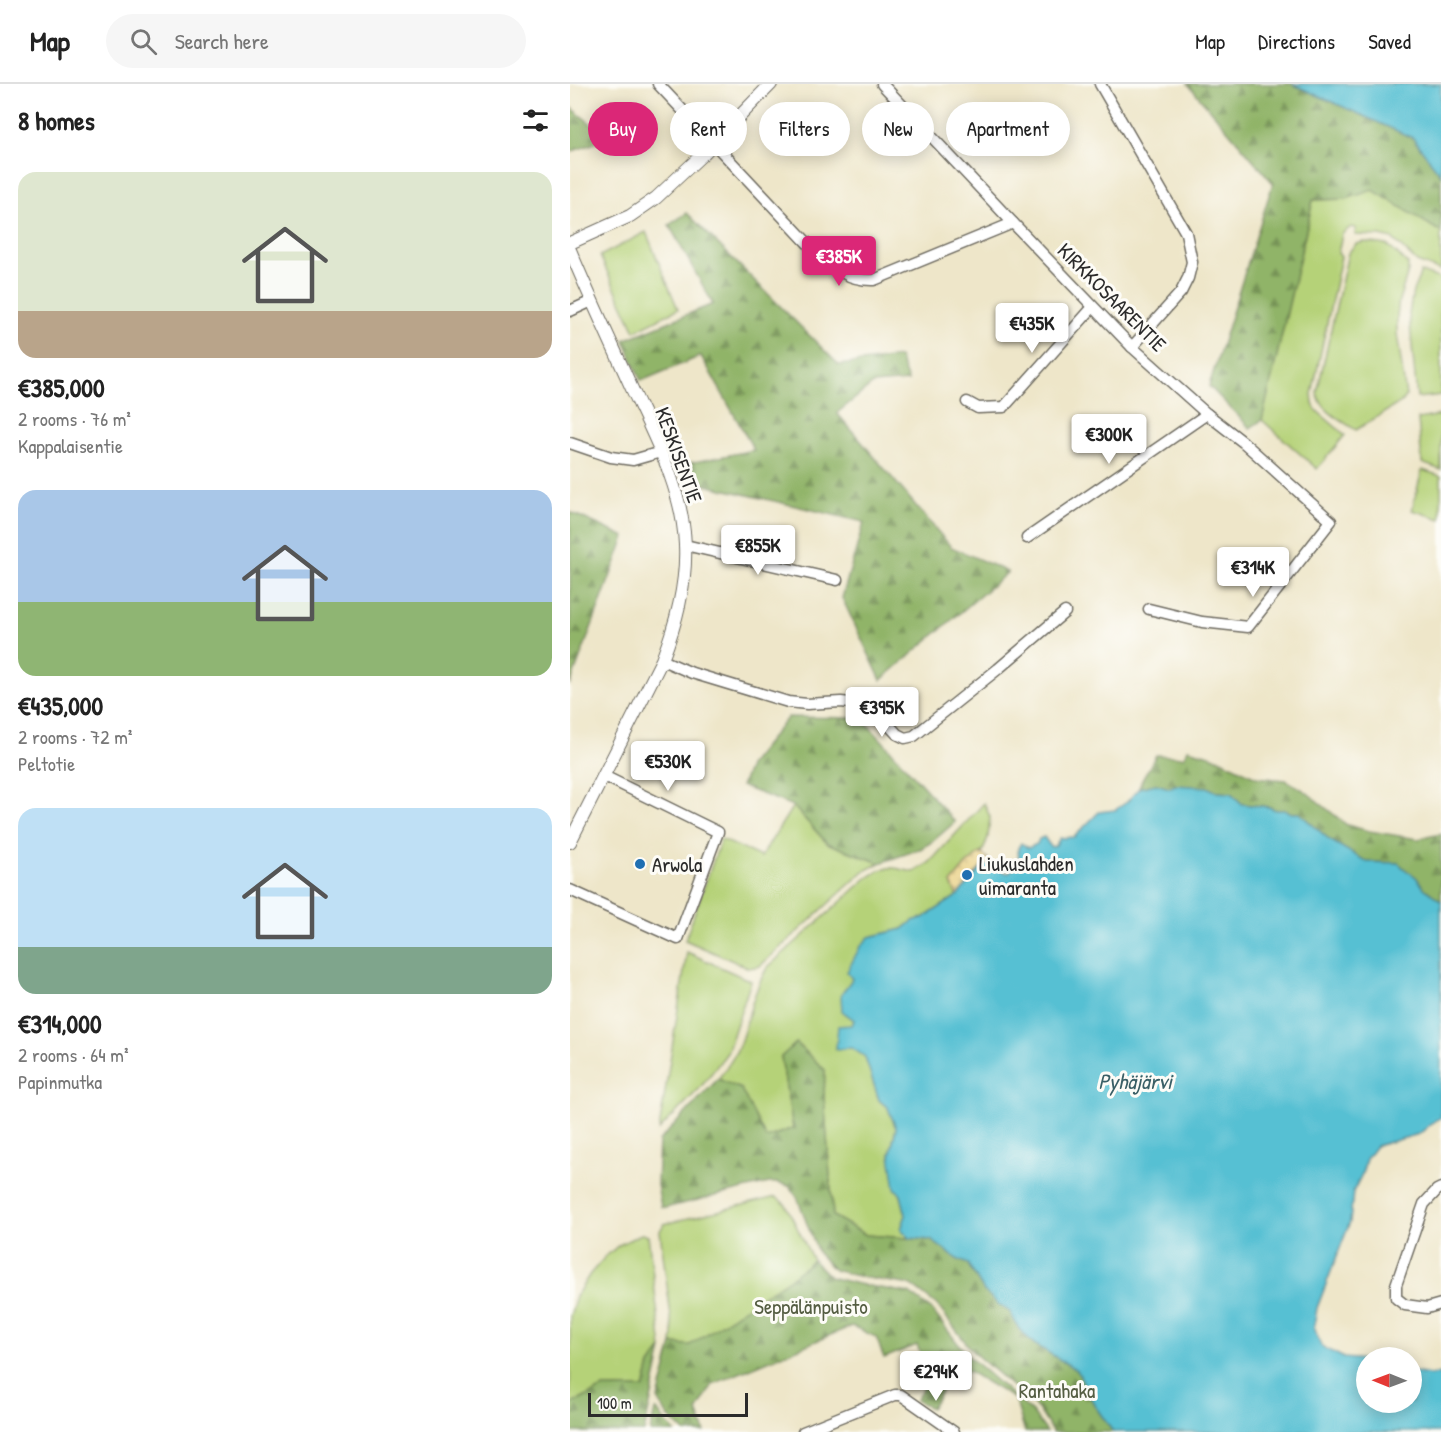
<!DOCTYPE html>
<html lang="en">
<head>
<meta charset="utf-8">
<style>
  :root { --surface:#fff; --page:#f6f6f6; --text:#222; --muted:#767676; --line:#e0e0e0; --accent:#db2777 }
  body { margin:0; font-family:"Patrick Hand",sans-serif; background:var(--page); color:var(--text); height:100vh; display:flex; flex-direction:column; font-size:22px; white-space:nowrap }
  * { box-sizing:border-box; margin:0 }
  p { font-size:20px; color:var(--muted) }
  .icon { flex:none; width:33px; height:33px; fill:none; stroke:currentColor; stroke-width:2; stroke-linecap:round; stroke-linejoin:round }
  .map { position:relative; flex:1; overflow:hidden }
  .details { display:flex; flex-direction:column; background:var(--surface); width:570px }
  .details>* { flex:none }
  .banner { position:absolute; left:18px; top:18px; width:570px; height:54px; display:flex; gap:12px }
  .needle { width:39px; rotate:271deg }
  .buttons { position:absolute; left:786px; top:1263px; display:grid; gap:12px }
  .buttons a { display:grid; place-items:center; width:66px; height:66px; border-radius:50%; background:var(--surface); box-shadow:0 3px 15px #0003; font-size:30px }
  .scale { position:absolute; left:18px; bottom:15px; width:160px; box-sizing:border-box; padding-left:6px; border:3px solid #2b2b2b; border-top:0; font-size:16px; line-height:21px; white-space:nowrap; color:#2b2b2b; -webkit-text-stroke:4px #fdfcf7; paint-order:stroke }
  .price { position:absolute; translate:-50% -51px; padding:0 14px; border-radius:6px; background:#fff; color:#222; font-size:20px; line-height:39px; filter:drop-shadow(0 2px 3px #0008) }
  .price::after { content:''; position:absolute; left:50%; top:36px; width:18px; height:14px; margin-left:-9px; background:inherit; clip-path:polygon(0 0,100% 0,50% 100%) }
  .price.active { background:var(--accent); color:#fff }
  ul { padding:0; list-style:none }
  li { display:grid; align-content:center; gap:12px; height:318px; padding:0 18px }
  li span { display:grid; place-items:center; height:186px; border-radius:18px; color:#555 }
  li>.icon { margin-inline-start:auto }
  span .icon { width:108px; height:108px; fill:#fffc; stroke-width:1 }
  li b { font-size:26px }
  h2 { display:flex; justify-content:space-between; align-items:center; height:72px; padding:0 18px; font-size:26px }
  .pill { padding:0 21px; border-radius:27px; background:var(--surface); box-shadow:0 3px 15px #0003; font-size:21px; line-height:54px }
  .pill.active { background:var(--accent); color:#fff }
  header { display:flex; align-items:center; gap:36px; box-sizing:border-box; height:84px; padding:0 30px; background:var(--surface); border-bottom:2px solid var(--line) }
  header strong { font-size:28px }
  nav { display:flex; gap:33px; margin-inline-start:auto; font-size:21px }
  .search { width:420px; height:54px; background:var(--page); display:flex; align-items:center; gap:15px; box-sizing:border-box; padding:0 21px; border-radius:33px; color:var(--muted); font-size:22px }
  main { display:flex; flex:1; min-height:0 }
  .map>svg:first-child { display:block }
  .green { fill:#b5d278; stroke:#707e52; stroke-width:1.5 }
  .forest { fill:url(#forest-firs); stroke:#5e704a; stroke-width:1.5 }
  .sand { fill:url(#sand-dots); stroke:#8c8264; stroke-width:1.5 }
  .water { fill:#57c0d3; stroke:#41767f; stroke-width:1.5 }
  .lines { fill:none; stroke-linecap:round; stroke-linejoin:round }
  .minor-casing { stroke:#6f6c62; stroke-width:13 }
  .tertiary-casing { stroke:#6f6c62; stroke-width:14 }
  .minor { stroke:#fff; stroke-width:10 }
  .tertiary { stroke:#fff; stroke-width:12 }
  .poi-dot { fill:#1f6fb2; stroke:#fdfcf7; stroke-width:2 }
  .labels { text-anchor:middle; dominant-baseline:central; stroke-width:6; stroke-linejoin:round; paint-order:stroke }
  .street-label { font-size:21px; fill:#2b2b2b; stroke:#fdfcf7 }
  .poi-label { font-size:21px; fill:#2b2b2b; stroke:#fdfcf7; text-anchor:start }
  .park-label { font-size:21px; fill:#545d42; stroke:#fdfcf7 }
  .water-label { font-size:22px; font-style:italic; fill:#3a5f66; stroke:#fdfcf7 }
</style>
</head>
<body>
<header>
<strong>Map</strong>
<div class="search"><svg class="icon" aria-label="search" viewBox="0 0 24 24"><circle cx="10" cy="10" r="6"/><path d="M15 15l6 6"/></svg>Search here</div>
<nav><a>Map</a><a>Directions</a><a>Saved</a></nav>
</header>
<main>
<section class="details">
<h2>8 homes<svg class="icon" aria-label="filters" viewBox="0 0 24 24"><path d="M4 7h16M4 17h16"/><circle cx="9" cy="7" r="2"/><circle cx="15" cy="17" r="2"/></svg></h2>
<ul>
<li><span style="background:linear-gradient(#dfe7d0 75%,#b9a48a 0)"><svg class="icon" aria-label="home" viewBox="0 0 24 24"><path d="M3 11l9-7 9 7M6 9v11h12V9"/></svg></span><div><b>€385,000</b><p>2 rooms · 76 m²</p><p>Kappalaisentie</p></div></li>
<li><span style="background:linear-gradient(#a9c7e8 60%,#8fb573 0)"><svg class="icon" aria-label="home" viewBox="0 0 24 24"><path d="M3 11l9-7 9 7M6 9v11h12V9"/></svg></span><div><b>€435,000</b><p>2 rooms · 72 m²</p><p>Peltotie</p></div></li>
<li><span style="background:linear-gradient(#bfe0f5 75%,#7fa58c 0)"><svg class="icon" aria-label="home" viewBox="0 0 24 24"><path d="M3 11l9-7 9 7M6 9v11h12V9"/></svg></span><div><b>€314,000</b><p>2 rooms · 64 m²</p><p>Papinmutka</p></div></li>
</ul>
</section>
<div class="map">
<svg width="871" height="1348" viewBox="0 0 871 1348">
  <defs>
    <pattern id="forest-firs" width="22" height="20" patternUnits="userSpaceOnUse" patternTransform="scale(1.5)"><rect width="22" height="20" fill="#90b468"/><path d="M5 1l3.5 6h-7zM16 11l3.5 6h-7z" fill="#769356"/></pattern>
    <pattern id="sand-dots" width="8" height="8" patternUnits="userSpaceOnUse" patternTransform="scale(1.5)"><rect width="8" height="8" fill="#eeda9e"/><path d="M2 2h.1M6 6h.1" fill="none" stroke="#cb8" stroke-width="1.8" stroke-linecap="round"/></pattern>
  </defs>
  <rect width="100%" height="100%" fill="#fdfcf7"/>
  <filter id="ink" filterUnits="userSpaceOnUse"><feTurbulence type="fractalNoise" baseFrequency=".0167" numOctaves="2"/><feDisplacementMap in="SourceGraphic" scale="12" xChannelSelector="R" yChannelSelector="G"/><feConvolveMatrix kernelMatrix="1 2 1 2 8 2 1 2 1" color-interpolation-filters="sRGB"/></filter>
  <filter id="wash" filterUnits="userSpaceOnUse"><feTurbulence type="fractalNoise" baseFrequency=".008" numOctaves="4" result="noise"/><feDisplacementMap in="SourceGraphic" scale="24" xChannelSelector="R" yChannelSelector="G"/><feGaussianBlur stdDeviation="1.35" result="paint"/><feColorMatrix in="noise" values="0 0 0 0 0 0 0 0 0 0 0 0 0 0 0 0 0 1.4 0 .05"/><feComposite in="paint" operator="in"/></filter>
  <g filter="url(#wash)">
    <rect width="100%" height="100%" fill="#eee6c9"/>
    <g class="green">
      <path d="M 803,105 L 871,148 L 871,187 L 847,178 L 823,155 L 810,152 L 785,151 L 786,144 L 781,143 L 772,150 L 768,169 L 771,173 L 742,310 L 743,320 L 746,326 L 775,351 L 747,385 L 692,336 L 743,116 L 776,115 Z"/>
      <path d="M 76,148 L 108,225 L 65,247 L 30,172 Z"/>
      <path d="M 794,158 L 817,161 L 838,180 L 838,188 L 829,216 L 827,232 L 827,249 L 836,312 L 833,317 L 786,346 C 771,336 752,328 747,309 L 778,169 L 786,160 Z"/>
      <path d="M 851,188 L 871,195 L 871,311 L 847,314 L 839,230 L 843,207 Z"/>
      <path d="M 871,331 L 871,386 L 852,379 L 848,335 Z"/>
      <path d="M 852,386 L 871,392 L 871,435 L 842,426 Z"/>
      <path d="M 414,719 L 420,733 L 418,753 L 413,767 L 396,781 L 381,799 L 387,812 L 355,833 L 343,837 L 333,845 L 299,854 L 282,895 L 284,936 L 282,941 L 266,964 L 282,964 L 295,972 L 309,1016 L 318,1024 L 326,1044 L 320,1071 L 336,1131 L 331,1145 L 340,1154 L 296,1151 L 263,1132 L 254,1013 L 255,986 L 227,959 L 211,973 L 223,1044 L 196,1054 L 171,1005 L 148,995 C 157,984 165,973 170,959 C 179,934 183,908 197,884 L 296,795 C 319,779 318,783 344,788 L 359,779 Z"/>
      <path d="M 223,722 L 257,759 L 310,779 L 294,787 L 190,882 L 179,884 L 115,856 L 151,755 L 191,773 Z"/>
      <path d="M 117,868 L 181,897 L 157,969 L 130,1004 L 89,1046 Z"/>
      <path d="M 206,1113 L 216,1121 L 243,1176 L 222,1193 L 120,1261 L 102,1260 L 103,1249 L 90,1147 L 94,1140 Z"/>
      <path d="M 71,1150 L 78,1151 L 92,1265 L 80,1281 L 74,1304 L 33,1304 L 0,1321 L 0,1232 L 6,1212 L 20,1190 L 35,1173 L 49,1161 Z"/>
    </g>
    <g class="forest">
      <path d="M 618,0 L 722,0 L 843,54 L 871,91 L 871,148 L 803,106 L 776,115 L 743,116 L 692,336 L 680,344 L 639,302 L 703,99 Z"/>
      <path d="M 0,23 L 39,54 L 0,68 Z"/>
      <path d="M 117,129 L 269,281 L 329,273 L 338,297 L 303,300 L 267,329 L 381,463 L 438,488 L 311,596 L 272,514 L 294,438 L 114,396 L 109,381 L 184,366 L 131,272 L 71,297 L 54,256 L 143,220 L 99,141 Z"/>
      <path d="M 0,428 L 55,453 L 0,601 Z"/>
      <path d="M 218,633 L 292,634 L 385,738 L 362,758 L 350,765 L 310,779 L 257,759 L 223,722 L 171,702 L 180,680 Z"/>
      <path d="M 618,665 L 643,672 L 686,693 L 716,696 L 735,707 L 777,741 L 799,747 L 848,755 L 871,750 L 871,817 L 854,804 L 846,793 L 836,786 L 828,779 L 797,778 L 761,757 L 729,729 L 722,729 L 714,726 L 706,726 L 699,723 L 672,720 L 661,709 L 646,708 L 637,703 L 599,704 L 586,700 L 569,704 L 571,698 L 586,671 L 614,673 Z"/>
      <path d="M 226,959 L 255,986 L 254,1013 L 263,1132 L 296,1151 L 361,1156 L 387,1175 L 398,1180 L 414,1207 L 428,1220 L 440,1228 L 449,1245 L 464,1260 L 507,1286 L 525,1322 L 543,1348 L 483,1348 L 468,1325 L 403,1268 L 367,1221 L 341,1201 L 291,1193 L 264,1186 L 248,1169 L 227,1113 L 219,1102 L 208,1099 L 199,1099 L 95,1124 L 91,1123 L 87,1101 L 89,1057 L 148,995 L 171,1005 L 196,1054 L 223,1044 L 211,973 Z"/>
      <path d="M 243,1176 L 260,1193 L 288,1200 L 339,1209 L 361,1225 L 397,1271 L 462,1328 L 477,1348 L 455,1348 L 445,1315 L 398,1287 L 377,1297 L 361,1324 L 346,1316 L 359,1293 L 347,1261 L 314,1274 L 306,1253 L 282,1242 L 143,1300 L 127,1327 L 135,1348 L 114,1348 L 97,1331 L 88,1315 L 102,1260 L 120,1261 L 222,1193 Z"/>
      <path d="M 92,1265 L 74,1348 L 0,1348 L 0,1321 L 33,1304 L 74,1304 L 80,1281 Z"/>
      <path d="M 85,1326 L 87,1326 L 93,1335 L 105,1348 L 80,1348 Z"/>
    </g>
    <path class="sand" d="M 410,769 L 414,771 L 423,780 L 413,782 L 387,812 L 381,799 L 396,781 Z"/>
    <g class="water">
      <path d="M 722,0 L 871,0 L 871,91 L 843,54 Z"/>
      <path d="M 586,700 L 599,704 L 605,701 L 637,703 L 647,708 L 661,709 L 672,720 L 699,723 L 706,726 L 714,726 L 722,729 L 729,729 L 761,757 L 797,778 L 828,779 L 836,786 L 846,793 L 854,804 L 871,817 L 871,1034 L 866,1036 L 849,1050 L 806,1062 L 796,1075 L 792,1090 L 783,1108 L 780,1138 L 747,1224 L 744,1243 L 751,1262 L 774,1274 L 796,1276 L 796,1318 L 842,1318 L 842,1288 L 860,1291 L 871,1290 L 871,1348 L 543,1348 L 525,1322 L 507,1286 L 464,1260 L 449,1245 L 440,1228 L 428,1220 L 414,1207 L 398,1180 L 387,1175 L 361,1156 L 340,1154 L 331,1145 L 336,1131 L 331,1111 L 325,1104 L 320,1071 L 326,1044 L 318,1024 L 309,1016 L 295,973 L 282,964 L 266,965 L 268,942 L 282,941 L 284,936 L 272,927 L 271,911 L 282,895 L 277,888 L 290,863 L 299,853 L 333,845 L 343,837 L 355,833 L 387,812 L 413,782 L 423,780 L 434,788 L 439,789 L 449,778 L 448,764 L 451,759 L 458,764 L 467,760 L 469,755 L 474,753 L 481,763 L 485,762 L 490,754 L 504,753 L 529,728 L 545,726 L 557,718 L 569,704 Z"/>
    </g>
  </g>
  <g filter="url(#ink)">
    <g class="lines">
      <g class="minor-casing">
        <g id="minor">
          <path d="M 88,0 L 244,166 C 263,183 277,197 304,196 L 443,139"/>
          <path d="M 312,0 L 443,139 L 562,263 L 637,330 L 673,358 L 761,437 L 678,543 L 632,538 L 579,525"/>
          <path d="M 530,0 L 616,149 L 622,178 L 618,194 L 611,208 L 562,263"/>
          <path d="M 0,227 L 22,217"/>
          <path d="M 397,318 L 408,324 L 434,323 L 523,223"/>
          <path d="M 0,359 L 41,373 L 63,376 L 91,368"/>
          <path d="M 457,454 L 637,330"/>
          <path d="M 115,461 L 267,496"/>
          <path d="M 92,576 L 122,589 L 218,618 L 237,620 L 271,618 L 298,621 L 304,625 L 327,650 L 335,654 L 344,652 L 428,585 L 495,528"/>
          <path d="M 0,806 L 108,855 L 148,748 L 34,692"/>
          <path d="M 871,1104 L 867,1106 L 854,1120 L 826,1201 L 826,1214 L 835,1221 L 857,1224 L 871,1220"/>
          <path d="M 233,1348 L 325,1311 L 331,1311 L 384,1348"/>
        </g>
      </g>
      <g class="tertiary-casing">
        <g id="tertiary">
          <path d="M 0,159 L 60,132 L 86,114 L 134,69 L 201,0"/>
          <path d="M 0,166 C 20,214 42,260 63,307 C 86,356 113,407 115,461 C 117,501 106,540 92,576 L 0,758"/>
          <path d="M 247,1343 L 249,1348"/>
        </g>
      </g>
      <use href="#minor" class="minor"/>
      <use href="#tertiary" class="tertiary"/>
    </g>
  </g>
  <g class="poi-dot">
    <circle cx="70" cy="780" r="6"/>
    <circle cx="397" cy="791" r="6"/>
  </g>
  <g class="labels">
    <g class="street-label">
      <text transform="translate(542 213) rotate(45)">KIRKKOSAARENTIE</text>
      <text transform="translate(109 371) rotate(70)">KESKISENTIE</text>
    </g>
    <g class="poi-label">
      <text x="409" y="779">Liukuslahden<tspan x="409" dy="24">uimaranta</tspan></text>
      <text x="82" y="780">Arwola</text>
    </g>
    <g class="park-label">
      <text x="241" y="1222">Seppälänpuisto</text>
      <text x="487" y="1306">Rantahaka</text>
    </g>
    <g class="water-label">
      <text x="565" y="997">Pyhäjärvi</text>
    </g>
  </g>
</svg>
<div class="buttons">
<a><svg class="needle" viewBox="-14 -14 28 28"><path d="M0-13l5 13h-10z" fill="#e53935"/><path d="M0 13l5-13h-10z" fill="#767676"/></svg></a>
</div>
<div class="scale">100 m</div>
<b class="price active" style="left:269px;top:203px">€385K</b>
<b class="price" style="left:462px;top:270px">€435K</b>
<b class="price" style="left:539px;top:381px">€300K</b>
<b class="price" style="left:188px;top:492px">€855K</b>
<b class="price" style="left:683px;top:514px">€314K</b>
<b class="price" style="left:312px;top:654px">€395K</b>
<b class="price" style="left:98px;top:708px">€530K</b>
<b class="price" style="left:366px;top:1318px">€294K</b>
<div class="banner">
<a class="pill active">Buy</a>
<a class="pill">Rent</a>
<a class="pill">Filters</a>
<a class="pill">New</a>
<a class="pill">Apartment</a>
</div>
</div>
</main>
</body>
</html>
